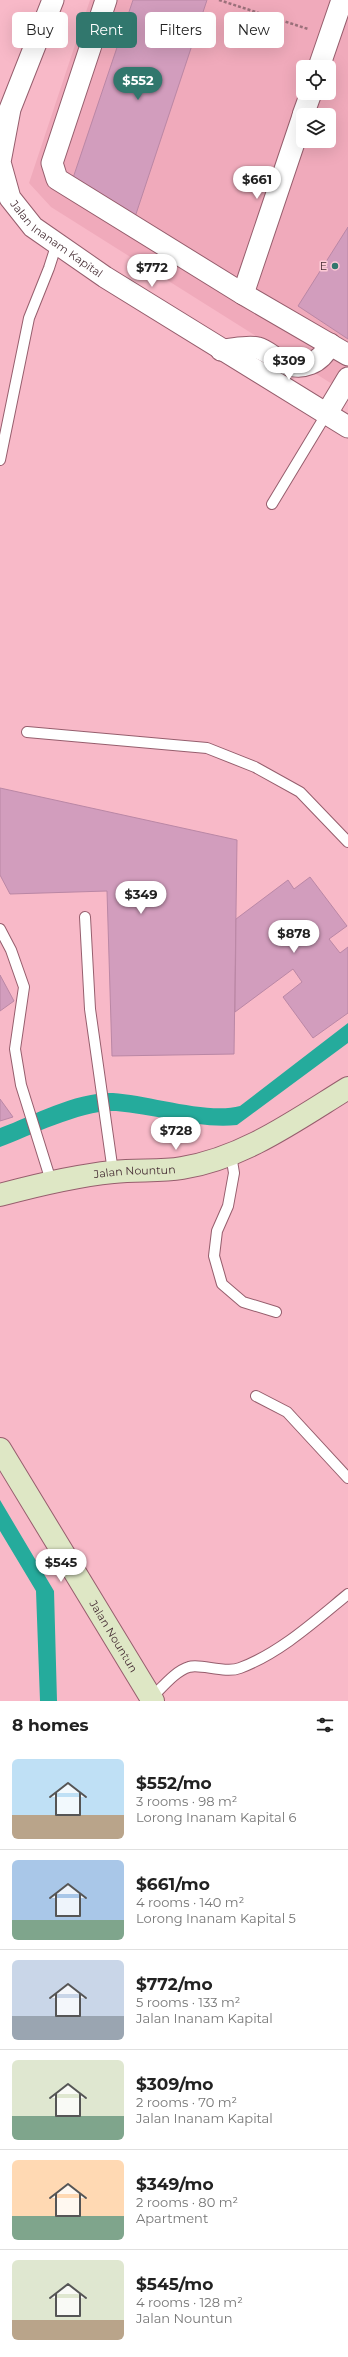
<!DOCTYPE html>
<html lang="en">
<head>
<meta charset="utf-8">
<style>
  :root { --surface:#fff; --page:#f6f6f6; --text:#222; --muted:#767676; --line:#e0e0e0; --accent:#31776d }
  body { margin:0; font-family:Montserrat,sans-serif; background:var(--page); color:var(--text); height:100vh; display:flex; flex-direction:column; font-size:15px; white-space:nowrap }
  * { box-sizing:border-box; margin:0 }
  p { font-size:13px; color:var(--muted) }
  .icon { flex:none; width:22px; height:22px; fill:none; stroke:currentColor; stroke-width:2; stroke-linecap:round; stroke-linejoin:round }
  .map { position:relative; height:1701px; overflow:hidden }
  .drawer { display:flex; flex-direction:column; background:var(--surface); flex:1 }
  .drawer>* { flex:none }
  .banner { position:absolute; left:12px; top:12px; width:324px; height:36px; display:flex; gap:8px }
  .buttons { position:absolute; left:296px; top:60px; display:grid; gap:8px }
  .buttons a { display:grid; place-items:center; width:40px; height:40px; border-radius:6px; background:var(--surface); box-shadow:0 4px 16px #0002; font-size:20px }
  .price { position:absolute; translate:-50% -34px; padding:0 9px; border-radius:14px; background:#fff; color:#222; font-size:13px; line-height:26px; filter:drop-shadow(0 1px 2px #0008) }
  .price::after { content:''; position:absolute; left:50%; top:24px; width:12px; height:9px; margin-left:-6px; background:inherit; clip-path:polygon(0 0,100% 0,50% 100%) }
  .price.selected { background:var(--accent); color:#fff }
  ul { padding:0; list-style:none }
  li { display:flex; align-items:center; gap:12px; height:100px; padding:0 12px }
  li+li { border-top:1px solid var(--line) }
  li span { display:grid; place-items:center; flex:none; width:112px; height:80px; border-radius:6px; color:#555 }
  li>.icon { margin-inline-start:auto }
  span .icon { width:48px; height:48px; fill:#fffc; stroke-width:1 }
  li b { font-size:17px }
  h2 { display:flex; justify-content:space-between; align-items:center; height:48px; padding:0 12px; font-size:17px }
  .pill { padding:0 14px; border-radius:6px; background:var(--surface); box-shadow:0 4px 16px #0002; font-size:14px; line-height:36px }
  .pill.selected { background:var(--accent); color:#fff }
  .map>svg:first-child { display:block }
  .built { fill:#f0aabb; fill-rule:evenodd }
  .water { fill:#25ab9c }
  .building { fill:#d29dbd; stroke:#ba87a5 }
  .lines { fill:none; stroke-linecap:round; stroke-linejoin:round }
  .lane-casing { stroke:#965e6d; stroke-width:12 }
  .street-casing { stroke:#965e6d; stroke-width:23 }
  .secondary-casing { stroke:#965e6d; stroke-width:24 }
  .path { stroke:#9c717b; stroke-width:2.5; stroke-dasharray:3 2; stroke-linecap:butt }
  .lane { stroke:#fff; stroke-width:10 }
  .street { stroke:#fff; stroke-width:21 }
  .secondary { stroke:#dee7c5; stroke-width:22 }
  .poi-dot { fill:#31776d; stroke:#fdcad6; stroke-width:1.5 }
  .labels { text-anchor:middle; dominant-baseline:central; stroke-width:3; stroke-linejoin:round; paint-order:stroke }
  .street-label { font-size:11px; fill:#452c33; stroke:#fdcad6 }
  .poi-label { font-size:11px; fill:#452c33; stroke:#fdcad6; text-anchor:end }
</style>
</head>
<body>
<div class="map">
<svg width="348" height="1701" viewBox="0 0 348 1701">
  <rect width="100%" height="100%" fill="#f8b9c8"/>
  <path class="built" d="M 90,0 L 348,0 L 348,394 L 51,207 L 29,183 ZM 303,67 L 329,67 L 329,93 L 303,93 ZM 303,115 L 329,115 L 329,141 L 303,141 Z"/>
  <g class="water">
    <path d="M 348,1023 L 348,1043 L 237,1125 C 197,1129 156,1114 116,1111 C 83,1109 32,1135 0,1147 L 0,1128 C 35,1115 75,1092 113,1093 C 148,1095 208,1115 240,1106 Z"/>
    <path d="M 0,1500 L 54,1591 L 57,1701 L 40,1701 L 36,1591 L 0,1531 Z"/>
  </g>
  <g class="building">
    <path d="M 133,0 L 207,0 L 134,220 L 72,181 Z"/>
    <path d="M 348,227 L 348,339 L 298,306 Z"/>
    <path d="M 0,788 L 237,840 L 234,1054 L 112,1056 L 107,891 L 10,894 L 0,875 Z"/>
    <path d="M 310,877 L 347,926 L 329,939 L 340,953 L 348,947 L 348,1013 L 313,1038 L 283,997 L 302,982 L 293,969 L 235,1012 L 236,919 L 288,880 L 294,889 Z"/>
    <path d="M 0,975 L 14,1001 L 0,1011 Z"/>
    <path d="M 0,1099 L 13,1117 L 0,1121 Z"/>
  </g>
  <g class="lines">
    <g class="lane-casing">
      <g id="lane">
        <path d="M 0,460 L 29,318 L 49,268 L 57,243"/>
        <path d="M 272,504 L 327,413"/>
        <path d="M 27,732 L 207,748 L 255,767 L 300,792 L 348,842"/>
        <path d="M 85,917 L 90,1009 L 113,1172"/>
        <path d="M 0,929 L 11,950 L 24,987 L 15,1049 L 21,1085 L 51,1181"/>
        <path d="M 231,1155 L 234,1173 L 228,1206 L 217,1231 L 214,1256 L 222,1284 L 243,1302 L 276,1312"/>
        <path d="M 256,1396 L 287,1412 L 348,1478"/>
        <path d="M 151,1698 C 162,1688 175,1671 189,1667 C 200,1663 225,1674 240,1668 C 280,1653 315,1621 348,1594"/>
      </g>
    </g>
    <g class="street-casing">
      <g id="street">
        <path id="s1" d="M 53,0 L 10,109 L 0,162 L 10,198 L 33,227 L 105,277 L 348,427"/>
        <path d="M 106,0 L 52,163 L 57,179 L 243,294 L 348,355"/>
        <path d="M 319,67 L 342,0"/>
        <path d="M 303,115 L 311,93"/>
        <path d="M 243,294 L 303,116"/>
        <path d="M 221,350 C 231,350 248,345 258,348 C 266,350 274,358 282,362 C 302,372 321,363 330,344"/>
        <path d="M 327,413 L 348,378"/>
      </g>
    </g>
    <g class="secondary-casing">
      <g id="secondary">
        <path id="s2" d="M 0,1195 C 37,1185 74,1176 113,1172 C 136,1169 160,1172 182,1168 C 244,1158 296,1120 348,1088"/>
        <path id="s3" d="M 0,1449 L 153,1701"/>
      </g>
    </g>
    <path class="path" d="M 219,0 L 308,29"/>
    <use href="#lane" class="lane"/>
    <use href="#street" class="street"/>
    <use href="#secondary" class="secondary"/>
  </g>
  <circle class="poi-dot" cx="335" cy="266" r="4"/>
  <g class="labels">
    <g class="street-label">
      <text stroke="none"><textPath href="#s1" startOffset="271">Jalan Inanam Kapital</textPath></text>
      <text stroke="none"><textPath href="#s2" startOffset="137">Jalan Nountun</textPath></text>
      <text stroke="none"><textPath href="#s3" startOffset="219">Jalan Nountun</textPath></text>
    </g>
    <g class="poi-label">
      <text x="327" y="266">E</text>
    </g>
  </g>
</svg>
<div class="buttons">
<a><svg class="icon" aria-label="locate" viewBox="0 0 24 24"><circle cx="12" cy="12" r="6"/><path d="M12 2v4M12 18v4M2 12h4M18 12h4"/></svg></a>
<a><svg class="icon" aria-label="layers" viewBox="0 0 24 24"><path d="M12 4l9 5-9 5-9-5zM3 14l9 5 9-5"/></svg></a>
</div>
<b class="price selected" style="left:138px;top:101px">$552</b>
<b class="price" style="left:257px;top:200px">$661</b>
<b class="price" style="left:152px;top:288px">$772</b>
<b class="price" style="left:289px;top:381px">$309</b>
<b class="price" style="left:141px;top:915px">$349</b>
<b class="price" style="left:294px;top:954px">$878</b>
<b class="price" style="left:176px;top:1151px">$728</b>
<b class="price" style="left:61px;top:1583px">$545</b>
<div class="banner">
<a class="pill">Buy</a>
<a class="pill selected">Rent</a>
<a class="pill">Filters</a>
<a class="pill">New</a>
</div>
</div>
<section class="drawer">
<h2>8 homes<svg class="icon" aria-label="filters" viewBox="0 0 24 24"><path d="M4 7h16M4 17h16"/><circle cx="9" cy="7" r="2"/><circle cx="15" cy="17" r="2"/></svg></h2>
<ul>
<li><span style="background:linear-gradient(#bfe0f5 70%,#b9a48a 0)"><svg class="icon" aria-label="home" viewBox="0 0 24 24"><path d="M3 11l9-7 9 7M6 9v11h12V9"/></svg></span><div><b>$552/mo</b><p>3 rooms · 98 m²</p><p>Lorong Inanam Kapital 6</p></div></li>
<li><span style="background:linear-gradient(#a9c7e8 75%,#7fa58c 0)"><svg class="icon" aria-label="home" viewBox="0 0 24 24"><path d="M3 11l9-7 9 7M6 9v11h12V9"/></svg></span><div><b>$661/mo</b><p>4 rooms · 140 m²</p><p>Lorong Inanam Kapital 5</p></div></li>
<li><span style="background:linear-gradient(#c9d6e8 70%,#9aa5b1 0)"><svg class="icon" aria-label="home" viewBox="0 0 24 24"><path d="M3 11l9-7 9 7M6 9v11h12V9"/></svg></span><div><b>$772/mo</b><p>5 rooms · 133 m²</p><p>Jalan Inanam Kapital</p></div></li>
<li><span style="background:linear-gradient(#dfe7d0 70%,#7fa58c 0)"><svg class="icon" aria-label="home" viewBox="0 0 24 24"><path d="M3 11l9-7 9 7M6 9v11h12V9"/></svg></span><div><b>$309/mo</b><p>2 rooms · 70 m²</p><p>Jalan Inanam Kapital</p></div></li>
<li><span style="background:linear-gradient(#ffd9b3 70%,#7fa58c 0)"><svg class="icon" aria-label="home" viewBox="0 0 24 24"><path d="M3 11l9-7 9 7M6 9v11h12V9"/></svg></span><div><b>$349/mo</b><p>2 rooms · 80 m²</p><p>Apartment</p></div></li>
<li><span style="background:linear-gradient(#dfe7d0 75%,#b9a48a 0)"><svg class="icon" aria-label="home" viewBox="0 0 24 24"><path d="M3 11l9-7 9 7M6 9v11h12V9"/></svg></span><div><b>$545/mo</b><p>4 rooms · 128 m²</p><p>Jalan Nountun</p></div></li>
</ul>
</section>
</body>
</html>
